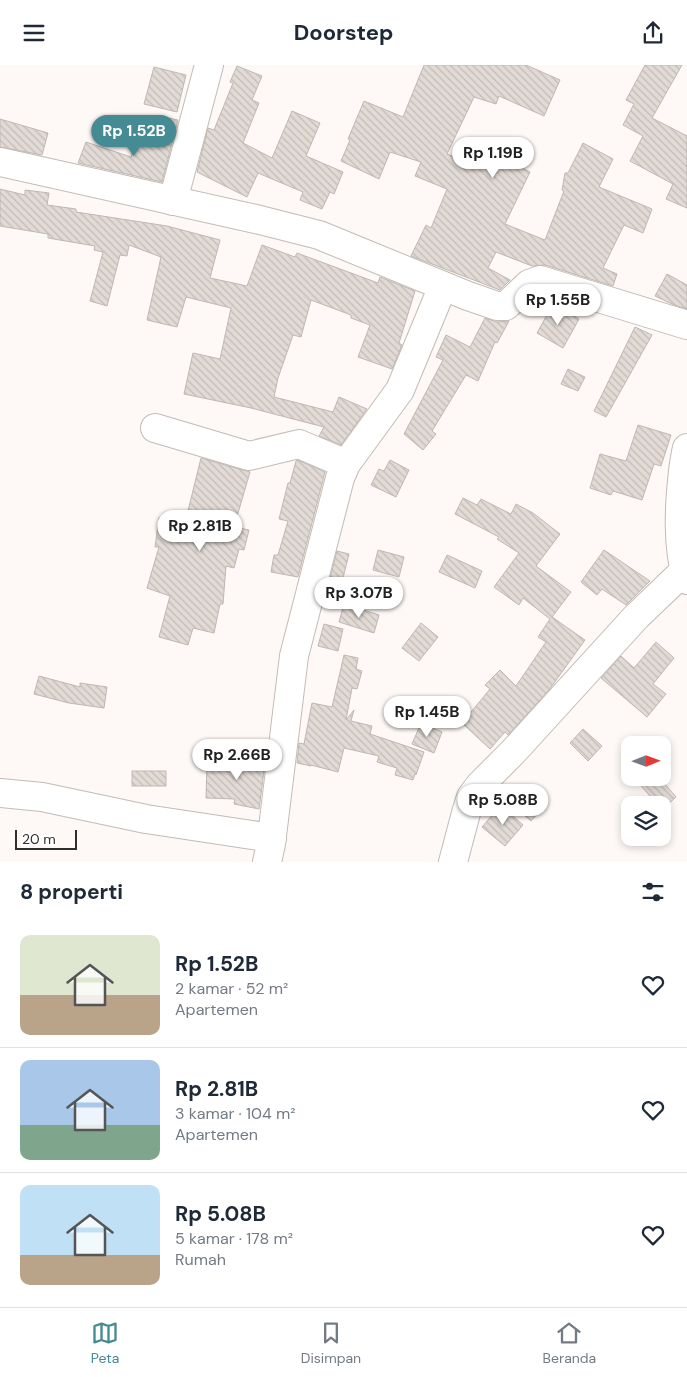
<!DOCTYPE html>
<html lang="id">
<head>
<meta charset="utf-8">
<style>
  :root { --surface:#fff; --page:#f6f6f7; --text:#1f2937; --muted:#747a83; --line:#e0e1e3; --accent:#448b93 }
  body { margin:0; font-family:"DM Sans",sans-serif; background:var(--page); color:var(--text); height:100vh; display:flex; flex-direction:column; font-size:19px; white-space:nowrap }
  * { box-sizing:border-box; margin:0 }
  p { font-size:16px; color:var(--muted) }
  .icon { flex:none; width:28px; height:28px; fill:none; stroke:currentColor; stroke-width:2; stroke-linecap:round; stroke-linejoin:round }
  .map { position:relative; height:797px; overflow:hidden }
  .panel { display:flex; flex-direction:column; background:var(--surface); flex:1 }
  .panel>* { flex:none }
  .needle { width:32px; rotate:89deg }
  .controls { position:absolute; left:621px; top:671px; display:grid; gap:10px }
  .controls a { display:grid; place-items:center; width:50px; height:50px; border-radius:10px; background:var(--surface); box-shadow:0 2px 8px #0003; font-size:25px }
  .scale { position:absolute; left:15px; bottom:12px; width:62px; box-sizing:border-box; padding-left:5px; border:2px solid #302d2b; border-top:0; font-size:14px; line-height:18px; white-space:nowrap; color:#302d2b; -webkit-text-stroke:4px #fff; paint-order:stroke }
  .price { position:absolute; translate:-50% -42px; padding:0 11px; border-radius:18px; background:#fff; color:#222; font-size:16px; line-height:32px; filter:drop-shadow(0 1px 2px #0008) }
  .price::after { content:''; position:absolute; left:50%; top:30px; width:15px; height:11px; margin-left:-8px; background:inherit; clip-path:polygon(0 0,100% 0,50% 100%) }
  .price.active { background:var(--accent); color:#fff }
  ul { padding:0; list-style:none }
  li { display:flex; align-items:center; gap:15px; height:125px; padding:0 20px }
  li+li { border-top:1px solid var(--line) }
  li span { display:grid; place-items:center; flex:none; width:140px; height:100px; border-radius:10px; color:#555 }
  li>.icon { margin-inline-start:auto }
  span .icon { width:60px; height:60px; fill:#fffc; stroke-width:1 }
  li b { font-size:21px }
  h2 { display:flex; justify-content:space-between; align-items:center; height:60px; padding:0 20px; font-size:21px }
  header { display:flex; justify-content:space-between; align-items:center; height:65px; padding:0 20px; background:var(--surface); font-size:22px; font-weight:700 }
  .dock { display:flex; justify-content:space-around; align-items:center; height:70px; border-top:1px solid var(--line); background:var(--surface); font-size:14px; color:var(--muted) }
  .dock a { display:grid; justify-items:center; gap:2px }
  .dock .active { color:var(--accent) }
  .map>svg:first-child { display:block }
  .building { fill:url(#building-back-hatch); stroke:#bfb7b3 }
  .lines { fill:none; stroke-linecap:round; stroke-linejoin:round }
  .minor-casing { stroke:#c2bbb6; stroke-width:30 }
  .minor { stroke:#fff; stroke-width:28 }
</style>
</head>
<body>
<header><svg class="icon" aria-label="menu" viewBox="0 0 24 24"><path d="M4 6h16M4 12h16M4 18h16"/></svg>Doorstep<svg class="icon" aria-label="share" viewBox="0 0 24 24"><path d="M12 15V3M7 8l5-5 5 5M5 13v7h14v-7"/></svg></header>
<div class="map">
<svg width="687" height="797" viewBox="0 0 687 797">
  <defs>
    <pattern id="building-back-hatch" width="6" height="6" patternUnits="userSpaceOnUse" patternTransform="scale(1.25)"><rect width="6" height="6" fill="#e2dad5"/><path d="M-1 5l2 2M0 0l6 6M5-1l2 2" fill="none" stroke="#c2bbb7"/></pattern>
  </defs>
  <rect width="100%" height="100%" fill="#fef9f6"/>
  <g class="building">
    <path d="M 424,0 L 526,0 L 560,15 L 544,51 L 499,31 L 496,39 L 474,32 L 447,89 L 483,103 L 491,87 L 530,107 L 505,159 L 545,175 L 564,126 L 562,125 L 565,108 L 568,108 L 583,78 L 613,94 L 599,122 L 652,144 L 643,168 L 624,160 L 603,203 L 617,209 L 613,221 L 545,200 L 532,201 L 496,187 L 488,203 L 510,215 L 500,225 L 411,191 L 426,160 L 431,163 L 447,124 L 415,111 L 421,97 L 390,87 L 379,114 L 341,96 L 350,75 L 348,74 L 364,36 L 403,52 Z"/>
    <path d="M 645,0 L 682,0 L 652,53 L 687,71 L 687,143 L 666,134 L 673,119 L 630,96 L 643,71 L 623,60 L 634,39 L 626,35 Z"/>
    <path d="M 237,1 L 262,11 L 252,35 L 259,38 L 243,78 L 272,93 L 292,46 L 320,58 L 306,91 L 343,107 L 334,129 L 330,127 L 322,144 L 300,135 L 303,127 L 258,108 L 247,132 L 197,107 L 208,63 L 214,65 L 233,18 L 230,17 Z"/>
    <path d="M 154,2 L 186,10 L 177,47 L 144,39 Z"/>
    <path d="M 169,53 L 178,55 L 162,117 L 78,98 L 86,77 L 131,92 L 137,73 L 161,81 Z"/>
    <path d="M 0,54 L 48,68 L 42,90 L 0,82 Z"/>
    <path d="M 0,124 L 25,130 L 25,125 L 49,128 L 47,140 L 76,144 L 76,147 L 167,161 L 220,175 L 210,213 L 247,221 L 262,180 L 295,192 L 297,188 L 378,218 L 380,212 L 415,226 L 399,278 L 402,280 L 392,304 L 358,292 L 370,260 L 351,253 L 351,250 L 311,235 L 301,272 L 293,270 L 278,313 L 274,332 L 333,347 L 339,332 L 367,344 L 341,380 L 319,371 L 324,362 L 251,343 L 184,329 L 193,288 L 220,294 L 231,243 L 186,232 L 177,262 L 147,255 L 161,192 L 129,180 L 127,191 L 120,190 L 107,241 L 90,236 L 103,187 L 94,185 L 95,181 L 48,173 L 48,169 L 0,161 Z"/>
    <path d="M 667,209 L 687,220 L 687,244 L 672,239 L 655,231 Z"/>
    <path d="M 553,239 L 579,254 L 563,283 L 537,268 Z"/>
    <path d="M 485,253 L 497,257 L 509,256 L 497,278 L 495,277 L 478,316 L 466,310 L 432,366 L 436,369 L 423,385 L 404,369 L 443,295 L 436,292 L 446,270 L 470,282 Z"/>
    <path d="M 635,262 L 652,270 L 606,352 L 594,346 Z"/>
    <path d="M 568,304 L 585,312 L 578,326 L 561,319 Z"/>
    <path d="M 638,360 L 671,370 L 661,401 L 654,399 L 642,435 L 613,426 L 611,430 L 590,423 L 600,389 L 626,396 Z"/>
    <path d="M 201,393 L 250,407 L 234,462 L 249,465 L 244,485 L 239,484 L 234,503 L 226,501 L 223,539 L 220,539 L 214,568 L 193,563 L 188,580 L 159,572 L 170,531 L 147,523 L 159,482 L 155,482 L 159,453 L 185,458 Z"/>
    <path d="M 298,395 L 325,407 L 298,512 L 271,507 L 274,490 L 278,490 L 288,456 L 279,454 L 288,418 L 290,418 L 296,396 Z"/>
    <path d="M 390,395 L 409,405 L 396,432 L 371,420 L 379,404 L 384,406 Z"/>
    <path d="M 463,433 L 477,440 L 481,434 L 511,449 L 516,439 L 533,448 L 560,469 L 536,501 L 571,527 L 552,552 L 585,575 L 549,625 L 508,670 L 505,667 L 490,684 L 462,658 L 490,624 L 485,620 L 500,605 L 516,621 L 546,577 L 538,572 L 550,554 L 523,533 L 519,540 L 494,522 L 519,488 L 497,474 L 499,472 L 455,449 Z"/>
    <path d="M 378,485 L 404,492 L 399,512 L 373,505 Z"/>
    <path d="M 604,485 L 650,516 L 626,540 L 602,524 L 597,530 L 581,517 Z"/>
    <path d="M 337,486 L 349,489 L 341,521 L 329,517 Z"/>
    <path d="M 447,490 L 482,506 L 475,523 L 439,507 Z"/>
    <path d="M 344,539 L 379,550 L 374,568 L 339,557 Z"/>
    <path d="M 421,558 L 438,572 L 419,596 L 402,583 Z"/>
    <path d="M 324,559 L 343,564 L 338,586 L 318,581 Z"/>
    <path d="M 656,577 L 674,593 L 653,619 L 666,629 L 647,652 L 601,613 L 621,591 L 634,603 Z"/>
    <path d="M 344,590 L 358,593 L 356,604 L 362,606 L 357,624 L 352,623 L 346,655 L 354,645 L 351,656 L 372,661 L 370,669 L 424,687 L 416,710 L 415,709 L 413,715 L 395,710 L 397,703 L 377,697 L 379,691 L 344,683 L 338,707 L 311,700 L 311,701 L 297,698 L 299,678 L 304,679 L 312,638 L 332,642 Z"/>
    <path d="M 39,611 L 80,622 L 80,618 L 107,622 L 104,643 L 69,638 L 34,629 Z"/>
    <path d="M 421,658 L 442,667 L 434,688 L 412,679 Z"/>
    <path d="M 583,664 L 602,681 L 588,696 L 570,678 Z"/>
    <path d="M 250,688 L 266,691 L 259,744 L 234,739 L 235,734 L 206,733 L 207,698 L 248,700 Z"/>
    <rect x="132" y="706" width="34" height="15"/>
    <path d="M 633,712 L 659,712 L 676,732 L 662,745 L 662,740 L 658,740 Z"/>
    <path d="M 534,724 L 548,737 L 531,756 L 517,744 Z"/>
    <path d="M 501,740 L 523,760 L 505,781 L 482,762 Z"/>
  </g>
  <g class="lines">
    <g class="minor-casing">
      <g id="minor">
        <path d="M 0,97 L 260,155 L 319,170 L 468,231 L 497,241 L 506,241 L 529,219 L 540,215 L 687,260"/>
        <path d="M 173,136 L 209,0"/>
        <path d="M 155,363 L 249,391 L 299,379 L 346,399"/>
        <path d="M 687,383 C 685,391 684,399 683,406 C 679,442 677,481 687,515"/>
        <path d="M 0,728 L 42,732 L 146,754 L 272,773"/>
        <path d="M 267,797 L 271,779 L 294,591 L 340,413 L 346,399 L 400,325 L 443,221"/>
        <path d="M 453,797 L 466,748 L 471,732 L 480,720 L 513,687 L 636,552 L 684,506"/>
      </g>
    </g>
    <use href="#minor" class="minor"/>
  </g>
</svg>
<div class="controls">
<a><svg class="needle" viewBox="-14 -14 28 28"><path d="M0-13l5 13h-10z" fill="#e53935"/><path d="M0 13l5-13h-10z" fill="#747a83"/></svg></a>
<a><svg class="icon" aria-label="layers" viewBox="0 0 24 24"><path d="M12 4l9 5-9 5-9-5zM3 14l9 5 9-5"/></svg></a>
</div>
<div class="scale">20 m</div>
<b class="price active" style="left:134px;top:92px">Rp 1.52B</b>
<b class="price" style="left:493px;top:114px">Rp 1.19B</b>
<b class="price" style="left:558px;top:261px">Rp 1.55B</b>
<b class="price" style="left:200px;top:487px">Rp 2.81B</b>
<b class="price" style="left:359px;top:554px">Rp 3.07B</b>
<b class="price" style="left:427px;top:673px">Rp 1.45B</b>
<b class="price" style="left:237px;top:716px">Rp 2.66B</b>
<b class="price" style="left:503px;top:761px">Rp 5.08B</b>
</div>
<section class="panel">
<h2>8 properti<svg class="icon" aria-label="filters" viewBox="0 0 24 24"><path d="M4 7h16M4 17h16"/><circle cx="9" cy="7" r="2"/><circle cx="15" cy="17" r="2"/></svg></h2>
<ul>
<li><span style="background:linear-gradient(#dfe7d0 60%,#b9a48a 0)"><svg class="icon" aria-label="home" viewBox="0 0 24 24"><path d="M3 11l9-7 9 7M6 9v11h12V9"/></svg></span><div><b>Rp 1.52B</b><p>2 kamar · 52 m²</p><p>Apartemen</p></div><svg class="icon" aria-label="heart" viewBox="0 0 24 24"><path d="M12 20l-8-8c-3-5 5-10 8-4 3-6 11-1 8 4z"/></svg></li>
<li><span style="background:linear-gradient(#a9c7e8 65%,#7fa58c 0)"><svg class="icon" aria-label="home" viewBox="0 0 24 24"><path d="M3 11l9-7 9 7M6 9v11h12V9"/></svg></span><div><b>Rp 2.81B</b><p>3 kamar · 104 m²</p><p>Apartemen</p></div><svg class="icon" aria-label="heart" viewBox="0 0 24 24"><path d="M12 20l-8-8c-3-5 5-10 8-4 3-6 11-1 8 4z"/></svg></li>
<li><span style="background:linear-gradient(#bfe0f5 70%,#b9a48a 0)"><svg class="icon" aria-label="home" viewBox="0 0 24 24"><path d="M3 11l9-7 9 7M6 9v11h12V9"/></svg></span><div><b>Rp 5.08B</b><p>5 kamar · 178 m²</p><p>Rumah</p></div><svg class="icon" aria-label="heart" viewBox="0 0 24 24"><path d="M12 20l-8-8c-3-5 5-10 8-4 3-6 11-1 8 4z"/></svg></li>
</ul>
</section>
<nav class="dock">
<a class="active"><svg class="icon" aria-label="map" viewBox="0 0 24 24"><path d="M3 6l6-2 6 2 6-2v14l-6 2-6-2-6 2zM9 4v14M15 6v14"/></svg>Peta</a>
<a><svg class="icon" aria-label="saved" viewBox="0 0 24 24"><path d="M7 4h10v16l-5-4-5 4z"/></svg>Disimpan</a>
<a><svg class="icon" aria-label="home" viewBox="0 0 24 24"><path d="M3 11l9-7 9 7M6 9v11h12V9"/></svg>Beranda</a>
</nav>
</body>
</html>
